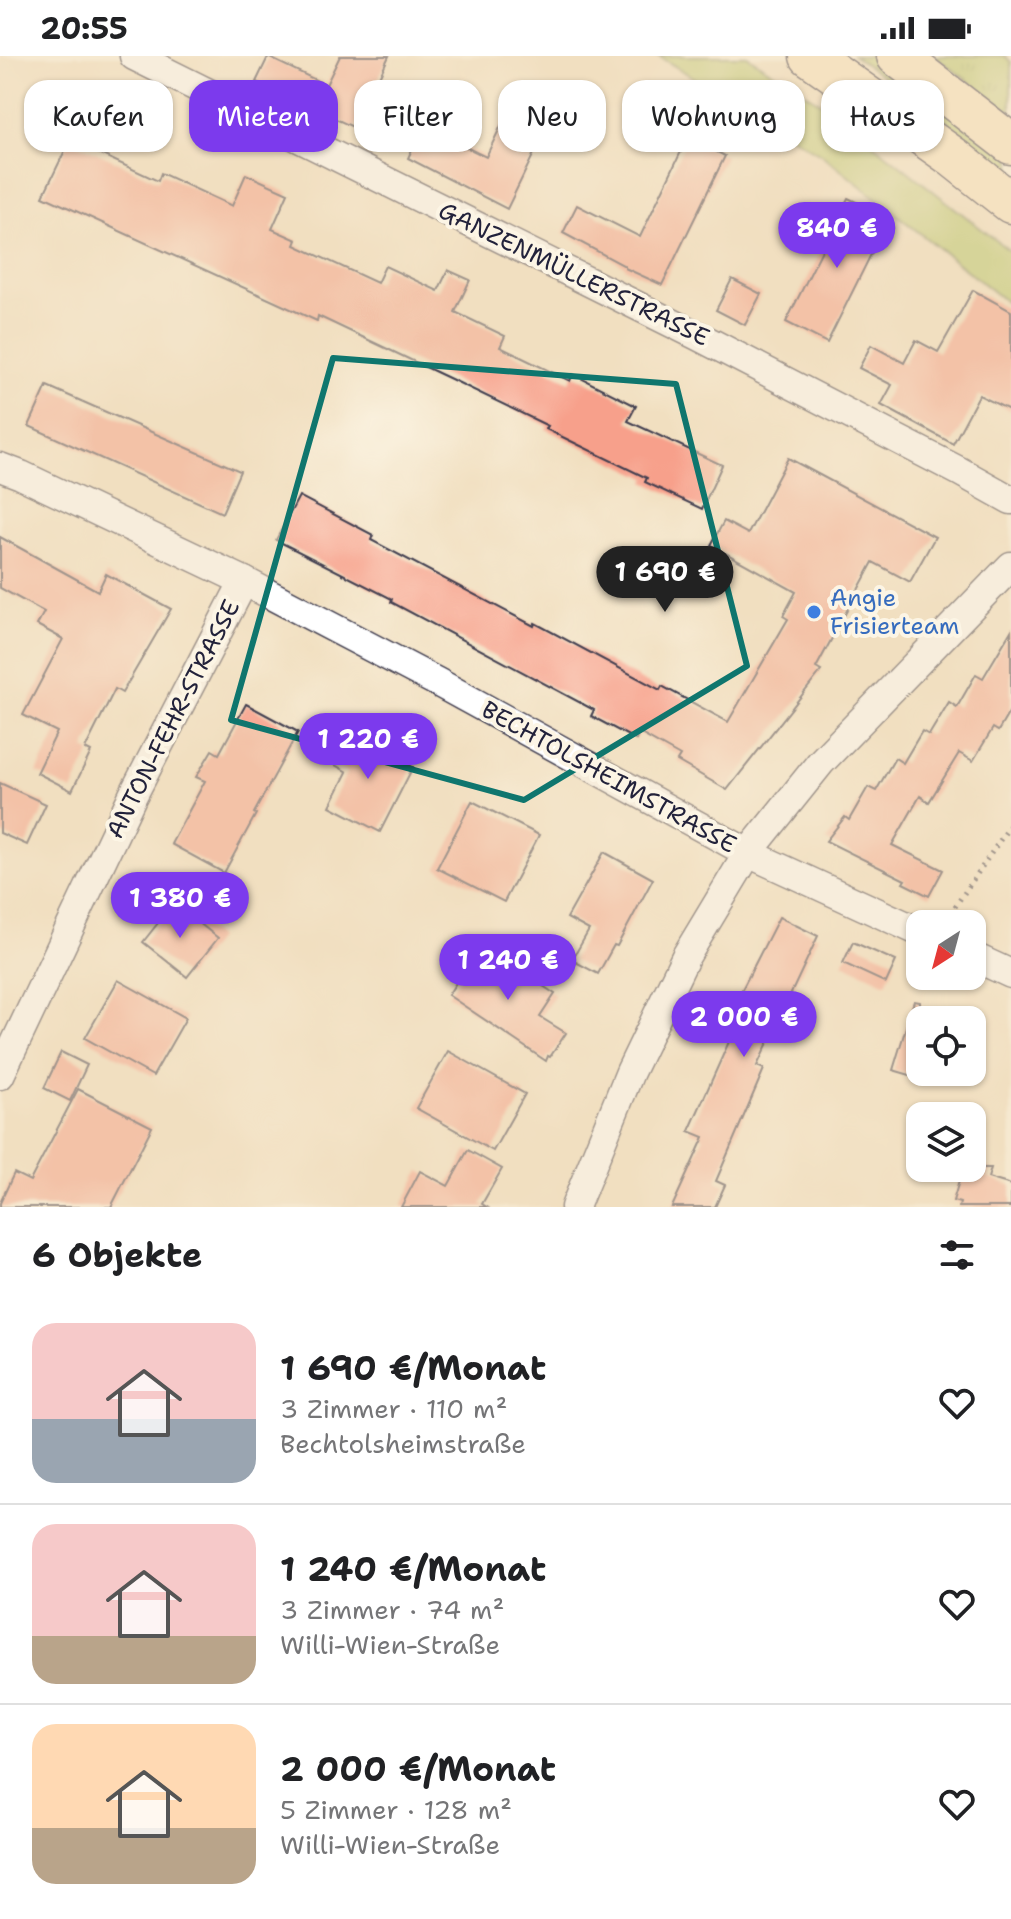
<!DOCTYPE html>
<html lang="de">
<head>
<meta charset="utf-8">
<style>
  :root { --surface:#fff; --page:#f2f2f2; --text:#202124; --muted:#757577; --line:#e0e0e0; --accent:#7c3aed }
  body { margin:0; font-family:"Shantell Sans",sans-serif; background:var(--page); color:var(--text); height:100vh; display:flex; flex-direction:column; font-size:30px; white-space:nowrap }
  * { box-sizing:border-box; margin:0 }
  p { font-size:26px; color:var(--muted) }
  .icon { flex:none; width:44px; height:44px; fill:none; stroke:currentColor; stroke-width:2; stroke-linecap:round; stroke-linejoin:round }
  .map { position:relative; height:1151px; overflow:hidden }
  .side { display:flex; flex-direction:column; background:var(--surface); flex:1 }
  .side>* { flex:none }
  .banner { position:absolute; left:24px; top:24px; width:964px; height:72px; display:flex; gap:16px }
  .needle { width:52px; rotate:216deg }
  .tools { position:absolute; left:906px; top:854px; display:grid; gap:16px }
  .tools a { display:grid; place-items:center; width:80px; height:80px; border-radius:16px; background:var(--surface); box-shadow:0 2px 6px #0004; font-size:40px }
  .price { position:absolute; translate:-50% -68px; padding:0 18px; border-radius:28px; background:var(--accent); color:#fff; font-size:26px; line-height:52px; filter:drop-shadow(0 2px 4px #0008) }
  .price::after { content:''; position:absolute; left:50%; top:48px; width:24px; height:18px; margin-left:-12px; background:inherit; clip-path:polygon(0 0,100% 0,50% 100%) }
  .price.current { background:#222; color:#fff }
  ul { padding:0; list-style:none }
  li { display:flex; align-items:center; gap:24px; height:200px; padding:0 32px }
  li+li { border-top:2px solid var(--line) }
  li span { display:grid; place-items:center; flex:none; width:224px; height:160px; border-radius:24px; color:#555 }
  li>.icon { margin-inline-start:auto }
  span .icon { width:96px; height:96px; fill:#fffc; stroke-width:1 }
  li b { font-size:34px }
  h2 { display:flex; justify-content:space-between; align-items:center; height:96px; padding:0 32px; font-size:34px }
  .pill { padding:0 28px; border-radius:24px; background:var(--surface); box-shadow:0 2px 6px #0004; font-size:28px; line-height:72px }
  .pill.current { background:var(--accent); color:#fff }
  .status { display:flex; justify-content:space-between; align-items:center; height:56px; padding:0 40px; background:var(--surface); direction:ltr }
  .status svg { height:22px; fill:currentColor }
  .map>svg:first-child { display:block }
  .green { fill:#b7c76a; stroke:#6c7452; stroke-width:2 }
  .park { fill:url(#park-tufts); stroke:#6c7452; stroke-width:2 }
  .building { fill:#f7a08b }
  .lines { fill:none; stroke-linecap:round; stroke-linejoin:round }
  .street-casing { stroke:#413e4f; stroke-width:31 }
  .secondary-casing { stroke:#413e4f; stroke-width:43 }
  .path { stroke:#413e4f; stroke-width:5; stroke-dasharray:2 6; stroke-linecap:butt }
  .street { stroke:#fff; stroke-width:28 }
  .secondary { stroke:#fbe6c4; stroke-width:40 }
  .marked { fill:none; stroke:#0f766e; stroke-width:6; stroke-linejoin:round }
  .shop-dot { fill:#3f7fe0; stroke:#fcf5e5; stroke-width:3 }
  .labels { text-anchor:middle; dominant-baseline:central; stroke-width:8; stroke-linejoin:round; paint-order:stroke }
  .street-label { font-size:24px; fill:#22223b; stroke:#fcf5e5 }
  .shop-label { font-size:24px; fill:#366cbe; stroke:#fcf5e5; text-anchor:start }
</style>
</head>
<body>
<div class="status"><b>20:55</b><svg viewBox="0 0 49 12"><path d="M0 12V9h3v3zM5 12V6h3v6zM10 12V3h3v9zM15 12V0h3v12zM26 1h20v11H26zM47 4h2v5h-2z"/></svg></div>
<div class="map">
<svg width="1011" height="1151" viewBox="0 0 1011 1151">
  <defs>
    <pattern id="park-tufts" width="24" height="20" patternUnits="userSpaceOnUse" patternTransform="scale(2)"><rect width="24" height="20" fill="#b7c76a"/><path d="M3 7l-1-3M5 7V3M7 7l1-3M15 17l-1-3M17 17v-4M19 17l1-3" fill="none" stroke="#9dab5d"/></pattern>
  </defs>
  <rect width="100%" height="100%" fill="#fcf5e5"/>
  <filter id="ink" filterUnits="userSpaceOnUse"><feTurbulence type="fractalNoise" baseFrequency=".0125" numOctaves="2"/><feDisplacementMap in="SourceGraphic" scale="16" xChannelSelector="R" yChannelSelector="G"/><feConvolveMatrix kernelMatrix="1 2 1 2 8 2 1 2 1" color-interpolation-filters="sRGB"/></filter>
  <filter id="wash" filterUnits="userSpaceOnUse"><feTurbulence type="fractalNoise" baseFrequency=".006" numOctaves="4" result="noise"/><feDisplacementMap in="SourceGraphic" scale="32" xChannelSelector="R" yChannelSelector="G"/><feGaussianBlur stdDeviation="1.8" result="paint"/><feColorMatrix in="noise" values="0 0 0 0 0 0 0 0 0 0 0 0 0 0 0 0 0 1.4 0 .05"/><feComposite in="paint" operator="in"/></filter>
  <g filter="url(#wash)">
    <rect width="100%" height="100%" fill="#f1dfc0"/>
    <g class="green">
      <path d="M 658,0 L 747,0 L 821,47 L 1011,196 L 1011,250 L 822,99 Z"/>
      <path d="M 854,0 L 875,0 L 943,47 L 1011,99 L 1011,115 L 936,57 Z"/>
    </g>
    <path class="park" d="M 934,0 L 1005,0 L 1011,6 L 1011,56 Z"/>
    <g id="blocks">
      <g class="building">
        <path d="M 340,0 L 389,0 L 355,72 L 256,26 L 268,1 L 326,29 Z"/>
        <path d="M 521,28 L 559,46 L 507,153 L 408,102 L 423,70 L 486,101 Z"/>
        <path d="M 683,41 L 708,53 L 695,79 L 670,67 Z"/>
        <path d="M 688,81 L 725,100 L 662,229 L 625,212 L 625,210 L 563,177 L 577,149 L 640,181 Z"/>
        <path d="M 70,84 L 158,125 L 161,117 L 232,150 L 246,118 L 288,137 L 272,173 L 297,184 L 295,189 L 377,227 L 385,210 L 438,235 L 448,214 L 470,224 L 455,256 L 505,280 L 500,291 L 570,325 L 573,318 L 636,350 L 628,365 L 722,409 L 702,453 L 645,426 L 647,422 L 546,373 L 548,370 L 453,324 L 318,260 L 317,265 L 43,140 Z"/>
        <path d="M 848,142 L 889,162 L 827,287 L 786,266 Z"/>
        <path d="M 732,223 L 761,238 L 745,269 L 716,254 Z"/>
        <path d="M 973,234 L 1011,255 L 1011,355 L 979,339 L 953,388 L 881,349 L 892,329 L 859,312 L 871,289 L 904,307 L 916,284 L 938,296 Z"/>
        <path d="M 47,330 L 240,415 L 222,457 L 29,370 Z"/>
        <path d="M 788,402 L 935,481 L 910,526 L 873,506 L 816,612 L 821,615 L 727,734 L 677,705 L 680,700 L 639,677 L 636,684 L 591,660 L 594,654 L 391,546 L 392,543 L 276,484 L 299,440 L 373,479 L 371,484 L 534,570 L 535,567 L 660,634 L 662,630 L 728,666 L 788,563 L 783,560 L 796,536 L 711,489 L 724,465 L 748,478 Z"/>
        <path d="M 0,481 L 98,535 L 106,518 L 171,553 L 122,637 L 115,633 L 85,693 L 91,696 L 72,735 L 37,717 L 57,676 L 23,659 L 63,583 L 37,569 L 44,556 L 0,532 Z"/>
        <path d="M 1011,575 L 1011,653 L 998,675 L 993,672 L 973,705 L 959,697 L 929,746 L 920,740 L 892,789 L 943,814 L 929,840 L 903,827 L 905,824 L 826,785 L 845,761 L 849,764 L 868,731 L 876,735 L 895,702 L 903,707 L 922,675 L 929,679 L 949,646 L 957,651 L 976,618 L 983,622 Z"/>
        <path d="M 246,648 L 298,676 L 254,757 L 256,758 L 224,817 L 171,788 L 205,725 L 196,721 L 212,694 L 219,698 Z"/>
        <path d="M 344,676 L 413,711 L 380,776 L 330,750 L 347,716 L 328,705 Z"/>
        <path d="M 0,727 L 46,748 L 27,789 L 0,777 Z"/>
        <path d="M 472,745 L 539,779 L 504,846 L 437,812 Z"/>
        <path d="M 604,796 L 653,823 L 617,890 L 614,889 L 598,918 L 572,904 L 589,874 L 567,862 Z"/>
        <path d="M 174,847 L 218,882 L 187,921 L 143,886 Z"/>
        <path d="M 779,861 L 818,880 L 757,1010 L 764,1013 L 716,1125 L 725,1129 L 715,1151 L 672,1151 L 704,1081 L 689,1075 L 741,959 L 731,955 Z"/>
        <path d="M 853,886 L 896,905 L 886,927 L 843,907 Z"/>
        <path d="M 481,889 L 555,938 L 540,961 L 566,977 L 550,1001 L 548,1000 L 546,1005 L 448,939 Z"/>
        <path d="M 118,924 L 186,962 L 153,1020 L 85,982 Z"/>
        <path d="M 914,945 L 920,946 L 920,1022 L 893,1014 Z"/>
        <path d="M 448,995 L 525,1038 L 493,1095 L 416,1052 Z"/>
        <path d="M 61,996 L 87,1009 L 70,1045 L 44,1032 Z"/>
        <path d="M 78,1033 L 152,1071 L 111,1151 L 0,1151 L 0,1147 L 14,1117 L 30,1125 Z"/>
        <path d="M 468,1094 L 502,1113 L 482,1148 L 487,1151 L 401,1151 L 420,1115 L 448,1130 Z"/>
        <path d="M 963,1112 L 991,1112 L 988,1122 L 1011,1129 L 1011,1151 L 959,1151 L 960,1147 L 953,1145 Z"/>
      </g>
    </g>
  </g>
  <g filter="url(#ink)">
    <use href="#blocks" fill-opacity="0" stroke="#413e4f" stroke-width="2"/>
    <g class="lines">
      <g class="street-casing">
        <g id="street">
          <path d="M 134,0 L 696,279 L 959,415 L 1011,444"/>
          <path d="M 0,411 L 21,419 L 244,525 L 437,626 L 748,797 L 920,876"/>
          <path d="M 972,900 L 1011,918"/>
          <path d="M 0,1019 L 133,739 L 244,525"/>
          <path d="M 575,1151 L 630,1016 L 686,900 L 748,797 L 821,706 L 1011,510"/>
        </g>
      </g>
      <g class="secondary-casing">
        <g id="secondary">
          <path d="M 810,0 L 953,101 L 1011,147"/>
          <path d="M 897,0 L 1011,88"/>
        </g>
      </g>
      <path class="path" d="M 946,864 L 1011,768"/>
      <use href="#street" class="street"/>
      <use href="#secondary" class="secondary"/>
    </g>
  </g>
  <path d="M0 0H1011V1151H0ZM 333,302 L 676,328 L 747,610 L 524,744 L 231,664 Z" fill="#f1dfc0" fill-opacity=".55" fill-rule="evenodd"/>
  <path class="marked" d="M 333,302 L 676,328 L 747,610 L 524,744 L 231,664 Z"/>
  <circle class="shop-dot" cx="814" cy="556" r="8"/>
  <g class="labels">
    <g class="street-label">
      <text transform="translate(574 218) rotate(26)">GANZENMÜLLERSTRASSE</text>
      <text transform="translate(173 663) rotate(-63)">ANTON-FEHR-STRASSE</text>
      <text transform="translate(609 721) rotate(29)">BECHTOLSHEIMSTRASSE</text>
    </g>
    <g class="shop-label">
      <text x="830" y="542">Angie<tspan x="830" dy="28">Frisierteam</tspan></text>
    </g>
  </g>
</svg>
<div class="tools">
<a><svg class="needle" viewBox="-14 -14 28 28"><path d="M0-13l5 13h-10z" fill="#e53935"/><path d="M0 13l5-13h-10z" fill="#757577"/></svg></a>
<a><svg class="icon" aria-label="locate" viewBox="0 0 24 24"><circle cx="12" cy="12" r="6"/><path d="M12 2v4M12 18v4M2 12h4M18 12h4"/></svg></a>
<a><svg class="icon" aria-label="layers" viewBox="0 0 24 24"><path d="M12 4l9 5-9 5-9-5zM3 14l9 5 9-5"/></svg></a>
</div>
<b class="price" style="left:837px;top:214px">840 €</b>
<b class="price current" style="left:665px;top:558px">1 690 €</b>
<b class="price" style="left:368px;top:725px">1 220 €</b>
<b class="price" style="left:180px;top:884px">1 380 €</b>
<b class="price" style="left:508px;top:946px">1 240 €</b>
<b class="price" style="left:744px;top:1003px">2 000 €</b>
<div class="banner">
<a class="pill">Kaufen</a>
<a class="pill current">Mieten</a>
<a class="pill">Filter</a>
<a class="pill">Neu</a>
<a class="pill">Wohnung</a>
<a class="pill">Haus</a>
</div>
</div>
<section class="side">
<h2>6 Objekte<svg class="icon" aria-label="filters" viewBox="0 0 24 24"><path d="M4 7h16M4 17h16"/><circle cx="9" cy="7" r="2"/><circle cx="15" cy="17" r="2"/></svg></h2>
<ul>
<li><span style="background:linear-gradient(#f6c9c9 60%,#9aa5b1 0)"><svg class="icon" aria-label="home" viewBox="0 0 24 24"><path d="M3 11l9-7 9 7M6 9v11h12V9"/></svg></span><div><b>1 690 €/Monat</b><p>3 Zimmer · 110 m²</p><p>Bechtolsheimstraße</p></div><svg class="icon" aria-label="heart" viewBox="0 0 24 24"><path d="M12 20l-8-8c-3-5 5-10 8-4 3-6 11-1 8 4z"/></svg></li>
<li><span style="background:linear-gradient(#f6c9c9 70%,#b9a48a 0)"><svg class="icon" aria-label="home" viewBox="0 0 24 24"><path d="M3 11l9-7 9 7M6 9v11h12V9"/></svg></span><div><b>1 240 €/Monat</b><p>3 Zimmer · 74 m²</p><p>Willi-Wien-Straße</p></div><svg class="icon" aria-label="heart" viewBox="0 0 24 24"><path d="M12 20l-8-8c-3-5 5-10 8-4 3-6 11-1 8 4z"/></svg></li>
<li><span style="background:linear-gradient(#ffd9b3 65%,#b9a48a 0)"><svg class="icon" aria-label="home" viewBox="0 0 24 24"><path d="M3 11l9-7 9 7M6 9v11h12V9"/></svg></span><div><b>2 000 €/Monat</b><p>5 Zimmer · 128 m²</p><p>Willi-Wien-Straße</p></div><svg class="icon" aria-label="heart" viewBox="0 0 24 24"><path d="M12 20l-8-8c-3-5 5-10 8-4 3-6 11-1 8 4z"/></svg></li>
</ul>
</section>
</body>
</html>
